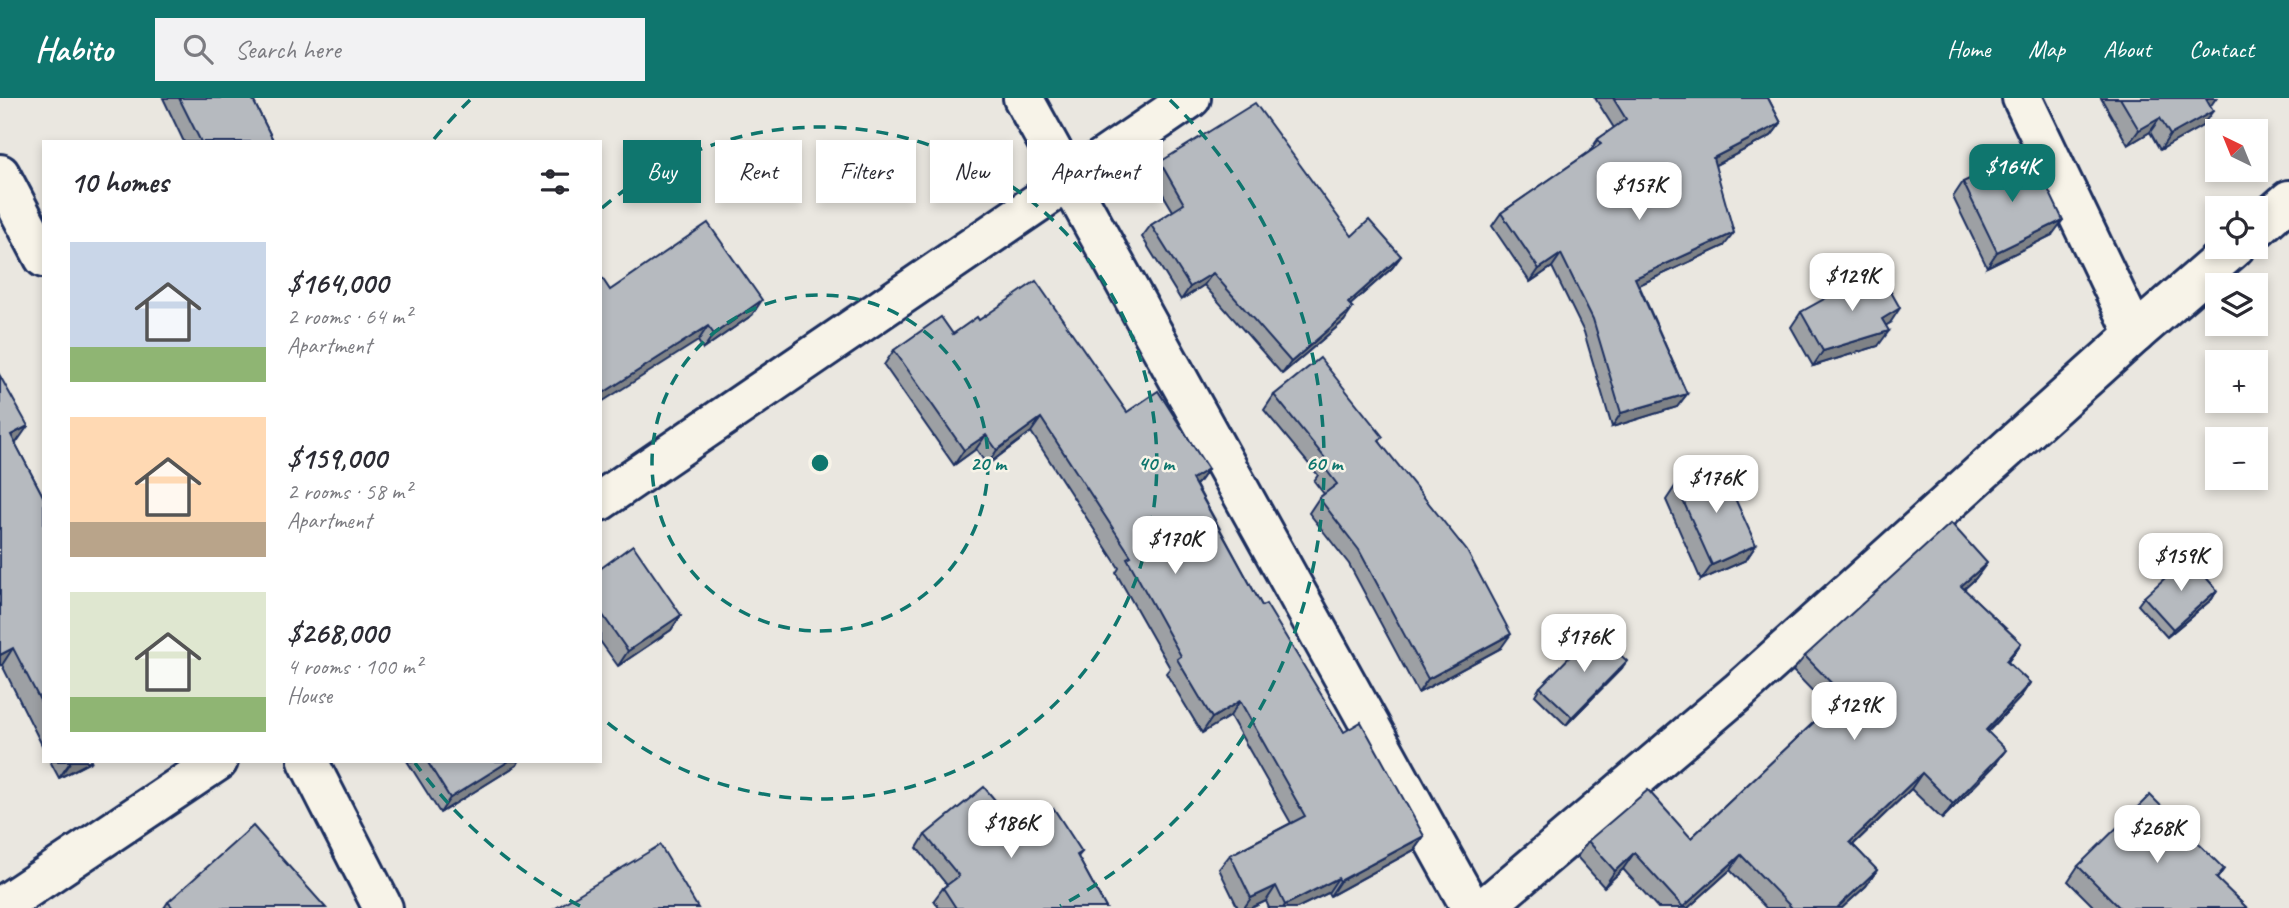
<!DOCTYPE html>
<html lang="en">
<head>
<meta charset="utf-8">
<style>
  :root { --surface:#fff; --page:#f2f2f3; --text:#2b2b33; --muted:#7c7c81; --accent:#0f766e }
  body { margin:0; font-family:Caveat,sans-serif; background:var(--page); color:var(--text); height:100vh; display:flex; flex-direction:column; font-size:26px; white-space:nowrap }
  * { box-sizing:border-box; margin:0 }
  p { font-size:23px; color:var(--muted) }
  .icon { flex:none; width:38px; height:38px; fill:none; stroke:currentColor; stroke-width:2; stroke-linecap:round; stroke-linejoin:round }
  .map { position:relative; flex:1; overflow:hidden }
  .drawer { position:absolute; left:42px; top:42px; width:560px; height:623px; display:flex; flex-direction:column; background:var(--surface); border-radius:0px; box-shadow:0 4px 10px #0003 }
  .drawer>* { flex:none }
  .hud { position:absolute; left:623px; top:42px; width:665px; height:63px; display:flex; gap:14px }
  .needle { width:46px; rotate:317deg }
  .controls { position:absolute; left:2205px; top:21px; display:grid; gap:14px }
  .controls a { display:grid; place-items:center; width:63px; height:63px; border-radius:0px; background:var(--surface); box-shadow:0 4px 10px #0003; font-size:35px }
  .price { position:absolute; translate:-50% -60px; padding:0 16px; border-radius:14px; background:#fff; color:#222; font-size:23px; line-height:46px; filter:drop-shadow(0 2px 4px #0008) }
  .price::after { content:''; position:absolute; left:50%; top:42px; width:21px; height:16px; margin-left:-10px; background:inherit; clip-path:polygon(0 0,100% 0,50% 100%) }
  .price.current { background:var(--accent); color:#fff }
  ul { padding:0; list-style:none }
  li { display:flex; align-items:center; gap:21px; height:175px; padding:0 28px }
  li span { display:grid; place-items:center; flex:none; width:196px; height:140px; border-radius:0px; color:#555 }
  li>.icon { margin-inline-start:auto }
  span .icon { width:84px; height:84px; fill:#fffc; stroke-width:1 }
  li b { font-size:30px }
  h2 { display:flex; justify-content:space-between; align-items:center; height:84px; padding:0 28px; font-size:30px }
  .pill { padding:0 24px; border-radius:0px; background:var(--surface); box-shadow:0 4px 10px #0003; font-size:24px; line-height:63px }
  .pill.current { background:var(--accent); color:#fff }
  header { display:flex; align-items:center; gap:42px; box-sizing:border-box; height:98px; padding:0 35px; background:var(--accent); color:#fff }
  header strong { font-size:33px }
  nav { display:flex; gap:38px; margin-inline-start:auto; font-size:24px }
  .search { width:490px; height:63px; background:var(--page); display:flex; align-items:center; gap:18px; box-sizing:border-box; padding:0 24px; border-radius:0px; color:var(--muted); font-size:26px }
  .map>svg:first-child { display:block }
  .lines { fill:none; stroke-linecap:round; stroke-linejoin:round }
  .street-casing { stroke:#1b2f5e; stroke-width:44 }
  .street { stroke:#f7f3e8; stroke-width:38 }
  .wall { fill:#9da0a4; stroke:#1b2f5e; stroke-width:2 }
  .shaded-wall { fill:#7f8286; stroke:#1b2f5e; stroke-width:2 }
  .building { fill:#b6babf; stroke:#1b2f5e; stroke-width:2 }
  .ring { fill:none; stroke:#0f766e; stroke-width:3.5; stroke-dasharray:12 9 }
  .centre { fill:#0f766e; stroke:#f7f3e8; stroke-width:3.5 }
  .ring-label { font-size:21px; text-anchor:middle; font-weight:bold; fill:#0f766e; stroke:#f7f3e8; stroke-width:5; stroke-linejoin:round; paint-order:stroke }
</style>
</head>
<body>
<header>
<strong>Habito</strong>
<div class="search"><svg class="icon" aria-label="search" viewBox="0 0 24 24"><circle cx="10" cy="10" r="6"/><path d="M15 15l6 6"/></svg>Search here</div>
<nav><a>Home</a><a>Map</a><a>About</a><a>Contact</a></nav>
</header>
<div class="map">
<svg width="2289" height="810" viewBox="0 0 2289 810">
  <rect width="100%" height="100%" fill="#eae7e0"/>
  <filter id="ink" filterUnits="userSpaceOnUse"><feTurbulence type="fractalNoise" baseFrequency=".0143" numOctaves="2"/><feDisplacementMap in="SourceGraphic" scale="14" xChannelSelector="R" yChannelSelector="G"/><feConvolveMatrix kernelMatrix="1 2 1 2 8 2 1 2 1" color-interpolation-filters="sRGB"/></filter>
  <g filter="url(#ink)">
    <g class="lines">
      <g class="street-casing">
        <g id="street">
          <path d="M 1023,0 L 1471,810"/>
          <path d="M 2022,0 L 2135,236"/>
          <path d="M 0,76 L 44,160"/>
          <path d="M 2256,131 L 2289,102"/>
          <path d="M 600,403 L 1191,0"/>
          <path d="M 308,663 L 383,810"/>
          <path d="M 0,809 L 218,663"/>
          <path d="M 1484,810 L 1738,594 L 2135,236 L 2235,149"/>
        </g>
      </g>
      <use href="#street" class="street"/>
    </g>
    <g class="wall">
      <path d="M 163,0 L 252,0 L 274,44 L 184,44 Z"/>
      <path d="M 1595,0 L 1768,0 L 1781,25 L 1771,38 L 1715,67 L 1724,148 L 1639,187 L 1687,296 L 1677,309 L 1612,329 L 1584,234 L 1552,169 L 1530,184 L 1492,128 L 1501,115 L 1589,54 L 1598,41 L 1614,30 Z"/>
      <path d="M 2101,0 L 2216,0 L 2210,7 L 2202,28 L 2160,52 L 2150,34 L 2128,47 Z"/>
      <path d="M 1160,64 L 1352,138 L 1401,158 L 1392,170 L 1350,207 L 1344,223 L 1282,276 L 1204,187 L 1181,202 L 1142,139 L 1151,127 L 1173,113 L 1151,76 Z"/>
      <path d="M 2018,80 L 2052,137 L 1987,169 L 1953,99 L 1963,84 Z"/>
      <path d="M 610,192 L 752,217 L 703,251 L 698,243 Z"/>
      <path d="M 1801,214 L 1890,225 L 1886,227 L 1878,248 L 1813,268 L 1791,229 Z"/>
      <path d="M 979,222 L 1127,314 L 1208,371 L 1198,385 L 1196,387 L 1262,508 L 1344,634 L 1424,738 L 1414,752 L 1330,798 L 1328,795 L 1297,810 L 1269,810 L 1266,803 L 1251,810 L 1238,810 L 1219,771 L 1230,757 L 1291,725 L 1230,618 L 1202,635 L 1166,575 L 1170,570 L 1116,475 L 1119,470 L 1031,334 L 987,367 L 976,351 L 954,367 L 884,267 L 894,252 L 953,236 Z"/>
      <path d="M 0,278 L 16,345 L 15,345 L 44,400 L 44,651 L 2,567 L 0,567 Z"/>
      <path d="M 1274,297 L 1380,344 L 1501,550 L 1418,595 L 1349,466 L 1309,415 L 1319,400 L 1324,396 L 1314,383 L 1318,377 L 1264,312 Z"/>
      <path d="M 1676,387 L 1756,447 L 1746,462 L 1701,482 L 1666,402 Z"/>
      <path d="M 1987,465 L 1975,481 L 1964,491 L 2021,545 L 2008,564 L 2030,585 L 2019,601 L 1988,634 L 1994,668 L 1942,721 L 1911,691 L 1853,747 L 1877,772 L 1866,788 L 1842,810 L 1766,810 L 1730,772 L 1688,810 L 1658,810 L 1623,771 L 1604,789 L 1577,759 L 1588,743 L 1691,740 L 1829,610 L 1793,573 L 1805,558 Z"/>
      <path d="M 600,471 L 681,517 L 671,532 L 618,568 L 600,543 Z"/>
      <path d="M 2217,492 L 2212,501 L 2167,539 L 2138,507 L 2144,499 Z"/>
      <path d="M 1621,571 L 1566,627 L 1535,597 L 1540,589 Z"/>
      <path d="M 50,663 L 92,663 L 59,680 Z"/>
      <path d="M 407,663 L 519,663 L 517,667 L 440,715 Z"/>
      <path d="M 1021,733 L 1082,754 L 1078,759 L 1106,810 L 939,810 L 934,802 L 943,790 L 947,787 L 917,750 L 925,737 Z"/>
      <path d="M 2078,768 L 2224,771 L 2217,781 L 2247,810 L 2095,810 L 2068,783 Z"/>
      <path d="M 168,804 L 326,810 L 164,810 Z"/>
    </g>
    <g class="shaded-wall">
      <path d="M 2208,0 L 2216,0 L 2212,6 L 2196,16 Z"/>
      <path d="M 2213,13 L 2202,28 L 2160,52 L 2170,37 Z"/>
      <path d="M 2160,20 L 2150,34 L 2128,47 L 2139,32 Z"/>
      <path d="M 1781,25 L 1771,38 L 1704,73 L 1713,60 Z"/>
      <path d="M 2063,122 L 2052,137 L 1987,169 L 1997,154 Z"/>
      <path d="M 1734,135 L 1724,148 L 1626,193 L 1635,180 Z"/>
      <path d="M 1561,156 L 1552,169 L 1530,184 L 1539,171 Z"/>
      <path d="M 1401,158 L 1392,170 L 1339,217 L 1348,205 Z"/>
      <path d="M 1213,175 L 1204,187 L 1181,202 L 1190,189 Z"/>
      <path d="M 762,202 L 752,217 L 703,251 L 714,236 Z"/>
      <path d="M 1353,210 L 1344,223 L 1282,276 L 1291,264 Z"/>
      <path d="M 1900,210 L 1890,225 L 1872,236 L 1882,221 Z"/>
      <path d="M 708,228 L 698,243 L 600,305 L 600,297 Z"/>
      <path d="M 1889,233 L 1878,248 L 1813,268 L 1823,253 Z"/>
      <path d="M 1687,296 L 1677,309 L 1612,329 L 1621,315 Z"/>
      <path d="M 1041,320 L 1031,334 L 987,367 L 997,352 Z"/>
      <path d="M 28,328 L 16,345 L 0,354 L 11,337 Z"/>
      <path d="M 986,337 L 976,351 L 954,367 L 964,352 Z"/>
      <path d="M 1208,371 L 1198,385 L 1182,396 L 1192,381 Z"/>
      <path d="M 1756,447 L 1746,462 L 1701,482 L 1712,467 Z"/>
      <path d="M 1987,465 L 1975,481 L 1950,504 L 1961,488 Z"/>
      <path d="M 2217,492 L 2212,501 L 2167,539 L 2173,531 Z"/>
      <path d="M 681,517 L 671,532 L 618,568 L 628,553 Z"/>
      <path d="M 1511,536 L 1501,550 L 1418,595 L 1428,581 Z"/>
      <path d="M 2021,545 L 2010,561 L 1995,578 L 2006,563 Z"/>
      <path d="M 13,550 L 2,567 L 0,567 L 0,557 Z"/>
      <path d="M 1627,563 L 1621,571 L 1566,627 L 1572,619 Z"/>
      <path d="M 2030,585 L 2019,601 L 1974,648 L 1986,632 Z"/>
      <path d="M 1240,603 L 1230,618 L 1202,635 L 1212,620 Z"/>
      <path d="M 2006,652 L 1994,668 L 1942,721 L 1953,706 Z"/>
      <path d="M 71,663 L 92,663 L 59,680 Z"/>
      <path d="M 509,663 L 519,663 L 517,667 L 440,715 L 450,700 Z"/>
      <path d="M 1922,675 L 1911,691 L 1839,760 L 1850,744 Z"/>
      <path d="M 1424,738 L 1414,752 L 1330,798 L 1340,783 Z"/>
      <path d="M 1634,755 L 1623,771 L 1604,789 L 1615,773 Z"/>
      <path d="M 1741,757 L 1730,772 L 1688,810 L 1682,810 Z"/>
      <path d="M 1877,772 L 1866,788 L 1842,810 L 1837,810 Z"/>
      <path d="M 1338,780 L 1328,795 L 1297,810 L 1283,810 L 1285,807 Z"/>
      <path d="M 1276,788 L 1266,803 L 1251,810 L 1244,810 L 1251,800 Z"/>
    </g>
    <g class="building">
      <path d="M 179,0 L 252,0 L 274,44 L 201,44 Z"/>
      <path d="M 1613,0 L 1768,0 L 1781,25 L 1713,60 L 1734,135 L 1635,180 L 1687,296 L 1621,315 L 1593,221 L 1561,156 L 1539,171 L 1501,115 L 1601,46 L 1598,41 L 1626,21 Z"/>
      <path d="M 2120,0 L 2208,0 L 2206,1 L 2213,13 L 2170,37 L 2160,20 L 2139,32 Z"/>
      <path d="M 1255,5 L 1352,138 L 1369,122 L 1401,158 L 1348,205 L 1353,210 L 1291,264 L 1213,175 L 1190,189 L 1151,127 L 1184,106 L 1160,64 Z"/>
      <path d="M 2009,62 L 2018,80 L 2038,70 L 2063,122 L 1997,154 L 1963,84 Z"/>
      <path d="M 708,125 L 762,202 L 714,236 L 708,228 L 600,297 L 600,177 L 610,192 Z"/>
      <path d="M 1878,171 L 1900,210 L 1882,221 L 1889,233 L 1823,253 L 1801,214 Z"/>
      <path d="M 1036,183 L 1127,314 L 1158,293 L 1208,371 L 1192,381 L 1262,508 L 1266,506 L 1344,634 L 1361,624 L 1424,738 L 1340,783 L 1338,780 L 1285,807 L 1276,788 L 1251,800 L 1230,757 L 1305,718 L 1240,603 L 1212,620 L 1177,561 L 1181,558 L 1127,460 L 1131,458 L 1041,320 L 997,352 L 986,337 L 964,352 L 894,252 L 941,219 L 953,236 L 977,219 L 979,222 Z"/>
      <path d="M 1320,260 L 1383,339 L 1379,343 L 1467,453 L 1511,536 L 1428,581 L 1359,452 L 1319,400 L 1337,386 L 1324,369 L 1329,365 L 1274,297 Z"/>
      <path d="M 0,278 L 28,328 L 11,337 L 44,400 L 44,610 L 13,550 L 0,557 Z"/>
      <path d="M 1720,367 L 1756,447 L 1712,467 L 1676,387 Z"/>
      <path d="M 1951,425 L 1987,465 L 1961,488 L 2021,545 L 2006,563 L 2030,585 L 1986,632 L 2006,652 L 1953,706 L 1922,675 L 1850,744 L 1877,772 L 1837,810 L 1792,810 L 1741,757 L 1683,809 L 1634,755 L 1615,773 L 1588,743 L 1648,692 L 1691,740 L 1843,597 L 1805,558 Z"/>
      <path d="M 633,447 L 681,517 L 628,553 L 600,513 L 600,471 Z"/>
      <path d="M 2188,459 L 2217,492 L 2173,531 L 2144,499 Z"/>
      <path d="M 1595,533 L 1627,563 L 1572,619 L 1540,589 Z"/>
      <path d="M 427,663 L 509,663 L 450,700 Z"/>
      <path d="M 984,689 L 1021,733 L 1054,711 L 1082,754 L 1077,757 L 1106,810 L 956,810 L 943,790 L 959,778 L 925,737 Z"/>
      <path d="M 2150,697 L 2224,771 L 2216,780 L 2247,810 L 2120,810 L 2078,768 Z"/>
      <path d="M 253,728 L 326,810 L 173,810 L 168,804 Z"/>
      <path d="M 660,747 L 698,810 L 556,810 Z"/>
    </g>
  </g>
  <g class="ring">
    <circle cx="820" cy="365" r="168"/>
    <path d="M602 110A336 336 0 1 1 602 620"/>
    <path d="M580 808A504 504 0 0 1 415 665M434 41A504 504 0 0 1 470 2M1170 2A504 504 0 0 1 1060 808"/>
  </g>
  <circle cx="820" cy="365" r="10" class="centre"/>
  <g class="ring-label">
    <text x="988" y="372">20 m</text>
    <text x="1156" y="372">40 m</text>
    <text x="1324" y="372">60 m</text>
  </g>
</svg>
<div class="controls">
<a><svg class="needle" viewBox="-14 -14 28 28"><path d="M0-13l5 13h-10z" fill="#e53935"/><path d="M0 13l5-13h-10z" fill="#7c7c81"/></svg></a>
<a><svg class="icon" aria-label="locate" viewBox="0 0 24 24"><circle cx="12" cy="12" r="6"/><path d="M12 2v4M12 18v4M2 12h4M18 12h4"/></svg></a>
<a><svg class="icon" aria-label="layers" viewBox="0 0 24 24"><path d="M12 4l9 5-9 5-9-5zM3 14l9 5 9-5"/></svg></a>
<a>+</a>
<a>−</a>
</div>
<b class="price current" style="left:2012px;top:106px">$164K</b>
<b class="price" style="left:1639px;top:124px">$157K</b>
<b class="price" style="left:1852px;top:215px">$129K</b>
<b class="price" style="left:1716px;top:417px">$176K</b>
<b class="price" style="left:1175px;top:478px">$170K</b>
<b class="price" style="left:2181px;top:495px">$159K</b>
<b class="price" style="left:1584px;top:576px">$176K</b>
<b class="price" style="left:1854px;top:644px">$129K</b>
<b class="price" style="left:1011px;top:762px">$186K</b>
<b class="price" style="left:2157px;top:767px">$268K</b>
<div class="hud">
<a class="pill current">Buy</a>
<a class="pill">Rent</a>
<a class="pill">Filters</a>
<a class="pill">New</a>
<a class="pill">Apartment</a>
</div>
<section class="drawer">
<h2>10 homes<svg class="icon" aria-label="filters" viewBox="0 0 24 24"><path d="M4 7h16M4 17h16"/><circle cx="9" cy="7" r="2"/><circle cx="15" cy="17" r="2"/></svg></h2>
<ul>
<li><span style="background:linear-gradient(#c9d6e8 75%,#8fb573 0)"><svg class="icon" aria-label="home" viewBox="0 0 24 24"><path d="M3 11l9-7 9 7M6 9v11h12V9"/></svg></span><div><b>$164,000</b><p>2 rooms · 64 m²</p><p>Apartment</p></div></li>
<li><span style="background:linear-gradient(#ffd9b3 75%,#b9a48a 0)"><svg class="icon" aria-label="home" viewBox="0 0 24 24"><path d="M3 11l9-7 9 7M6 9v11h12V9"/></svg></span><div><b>$159,000</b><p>2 rooms · 58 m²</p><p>Apartment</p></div></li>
<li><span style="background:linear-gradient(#dfe7d0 75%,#8fb573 0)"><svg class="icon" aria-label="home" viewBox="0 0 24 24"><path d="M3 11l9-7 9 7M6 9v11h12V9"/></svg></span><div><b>$268,000</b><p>4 rooms · 100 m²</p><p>House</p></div></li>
</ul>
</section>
</div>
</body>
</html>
